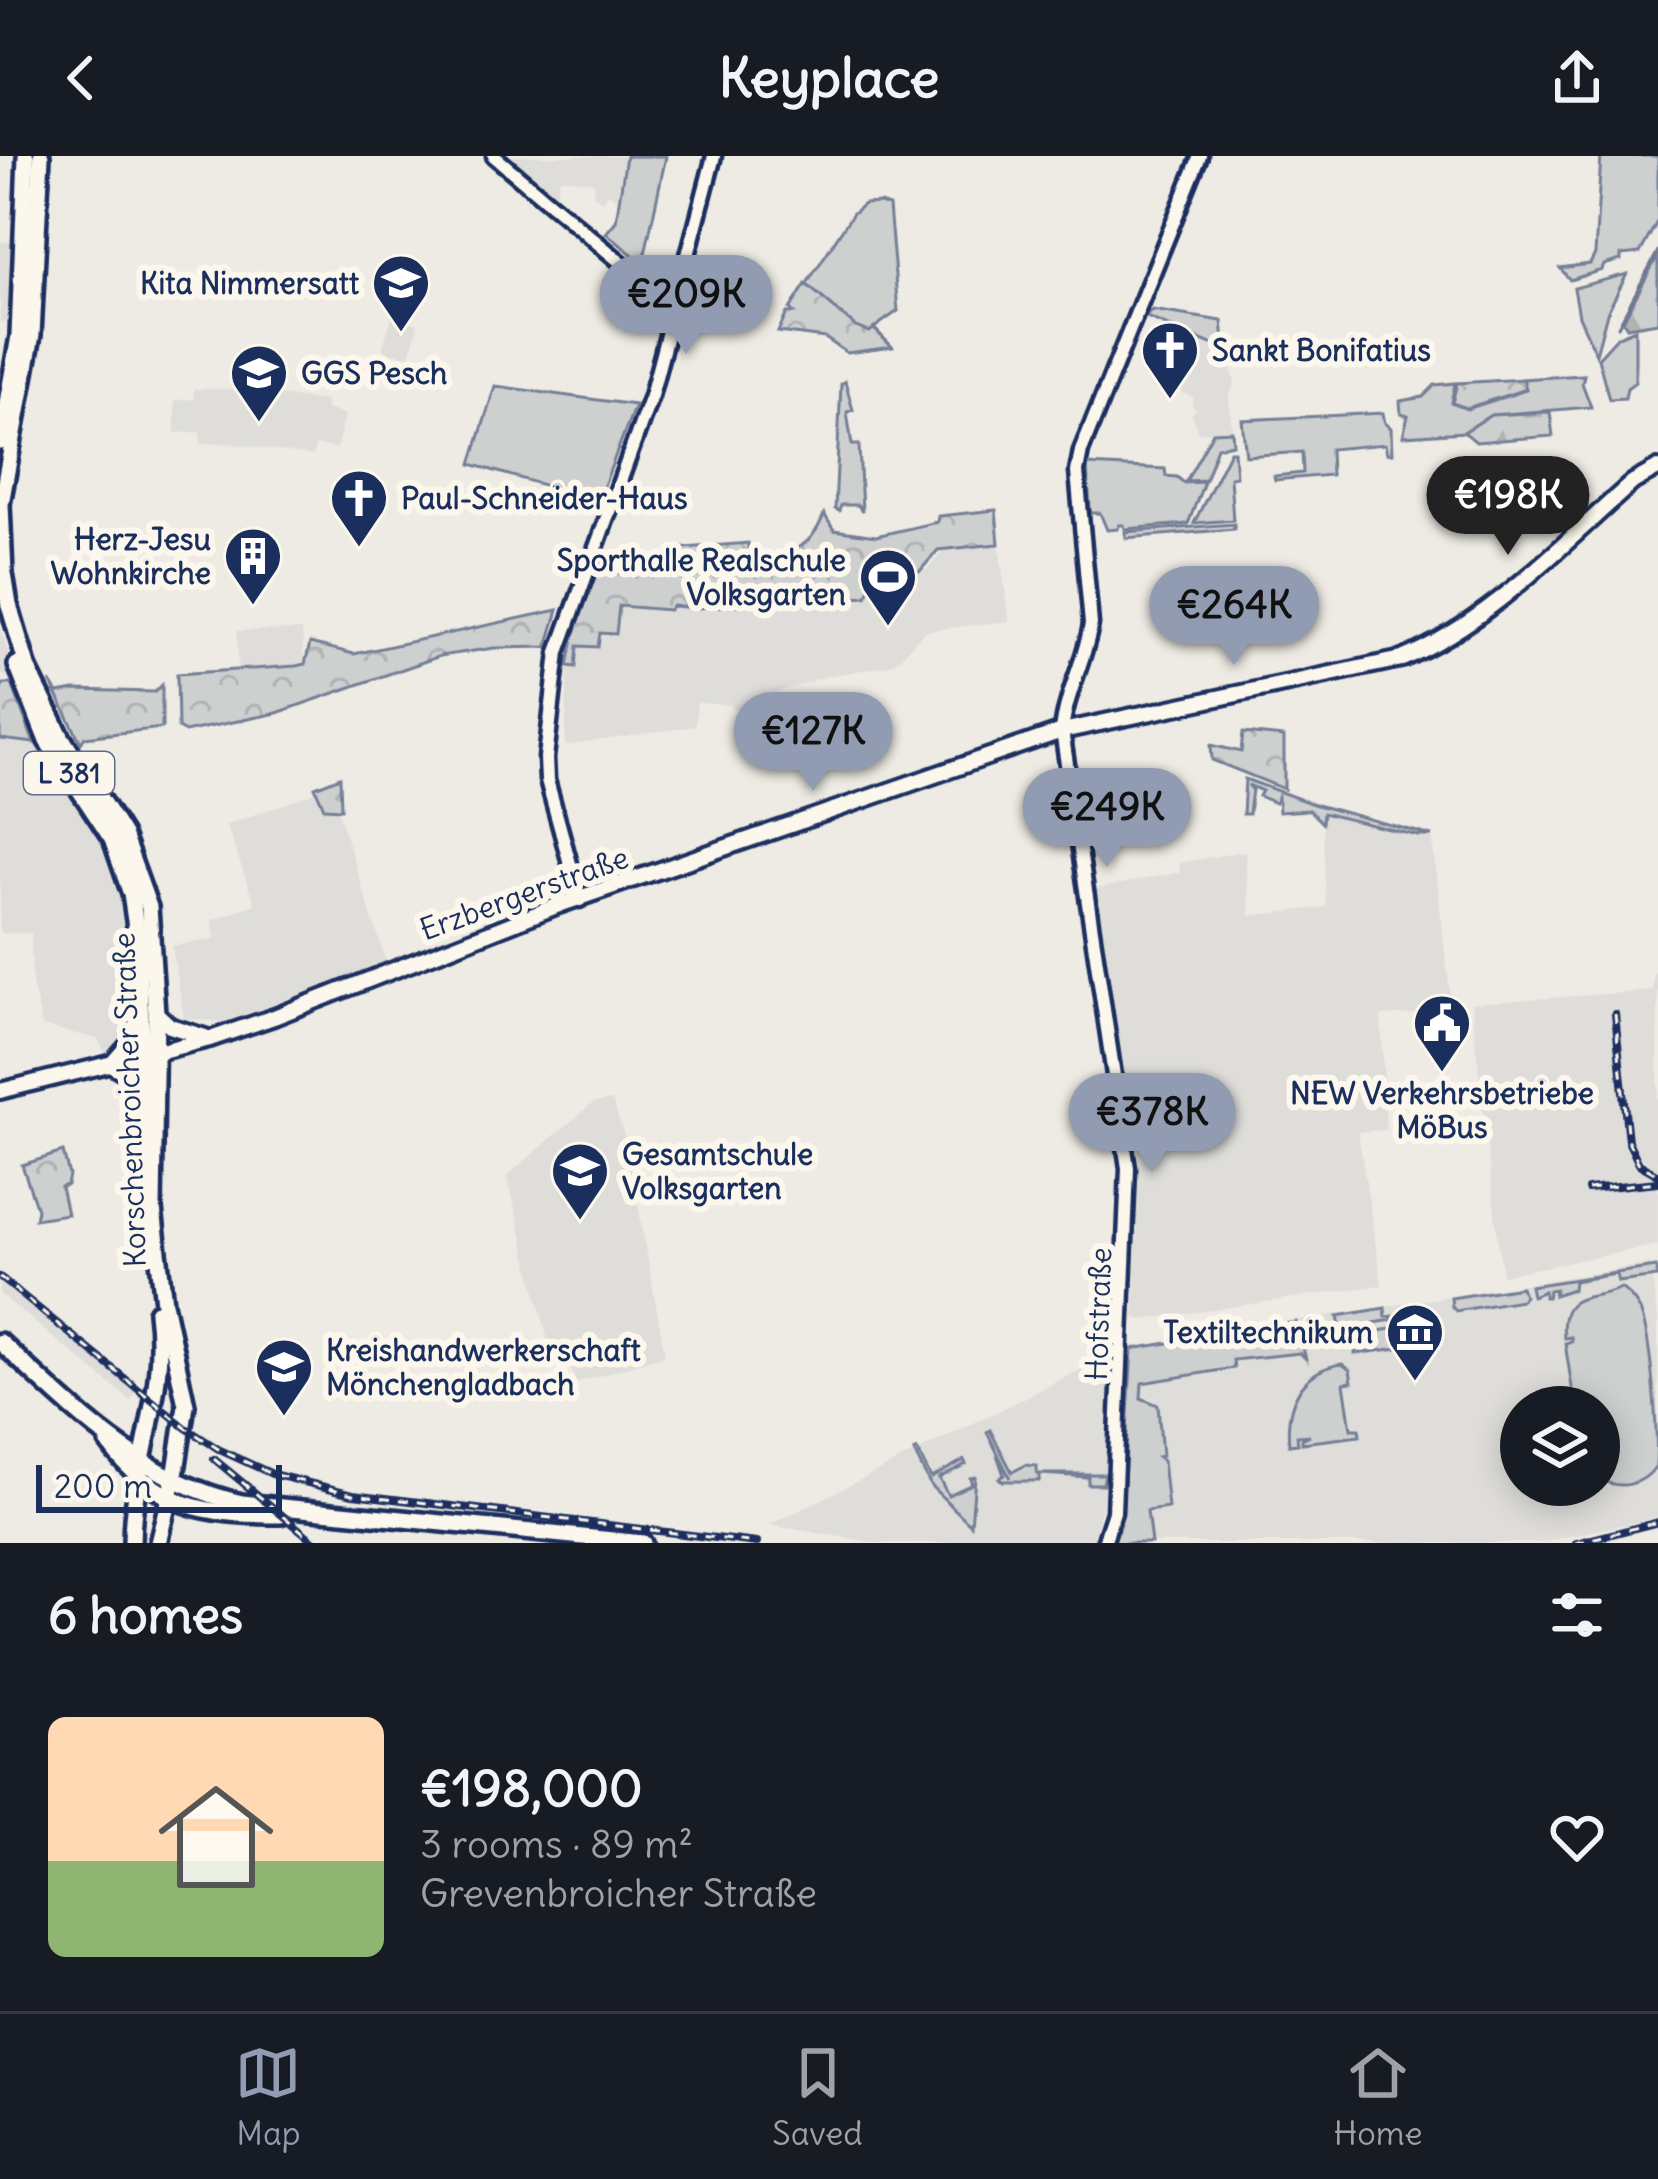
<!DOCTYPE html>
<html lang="en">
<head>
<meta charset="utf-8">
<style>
  :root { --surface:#171b24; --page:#242831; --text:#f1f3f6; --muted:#9ea1a6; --line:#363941; --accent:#919bb2 }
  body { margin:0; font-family:Delius,sans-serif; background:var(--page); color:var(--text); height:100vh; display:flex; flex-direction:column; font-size:45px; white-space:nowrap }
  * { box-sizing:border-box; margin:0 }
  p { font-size:39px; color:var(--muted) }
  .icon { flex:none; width:66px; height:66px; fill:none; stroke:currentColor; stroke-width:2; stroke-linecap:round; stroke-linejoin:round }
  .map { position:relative; height:1387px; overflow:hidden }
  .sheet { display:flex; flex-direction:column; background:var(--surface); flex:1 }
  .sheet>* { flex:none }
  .controls { position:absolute; left:1500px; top:1230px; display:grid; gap:24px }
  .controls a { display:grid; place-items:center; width:120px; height:120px; border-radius:50%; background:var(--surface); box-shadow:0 6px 30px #0003; font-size:60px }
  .scale { position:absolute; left:36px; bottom:30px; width:246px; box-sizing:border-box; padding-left:12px; border:6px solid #1b2f5e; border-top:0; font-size:33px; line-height:42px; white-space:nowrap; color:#1b2f5e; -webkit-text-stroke:9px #fbf7ec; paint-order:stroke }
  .price { position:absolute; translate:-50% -102px; padding:0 27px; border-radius:42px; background:var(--accent); color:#111; font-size:39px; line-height:78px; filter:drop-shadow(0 3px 6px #0008) }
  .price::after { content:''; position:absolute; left:50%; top:72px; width:36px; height:27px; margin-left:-18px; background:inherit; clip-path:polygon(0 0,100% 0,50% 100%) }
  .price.on { background:#222; color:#fff }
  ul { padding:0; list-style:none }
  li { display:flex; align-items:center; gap:36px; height:300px; padding:0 48px }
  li+li { border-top:3px solid var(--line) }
  li span { display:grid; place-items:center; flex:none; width:336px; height:240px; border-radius:18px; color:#555 }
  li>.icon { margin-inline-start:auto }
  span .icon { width:144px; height:144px; fill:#fffc; stroke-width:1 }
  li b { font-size:51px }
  h2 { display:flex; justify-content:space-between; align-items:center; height:144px; padding:0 48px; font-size:51px }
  header { display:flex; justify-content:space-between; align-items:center; height:156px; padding:0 48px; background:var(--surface); font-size:54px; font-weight:700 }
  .dock { display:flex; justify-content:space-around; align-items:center; height:168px; border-top:3px solid var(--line); background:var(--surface); font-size:33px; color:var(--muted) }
  .dock a { display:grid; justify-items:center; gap:6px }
  .dock .on { color:var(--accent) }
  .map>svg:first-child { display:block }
  .built { fill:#deddda; fill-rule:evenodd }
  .green { fill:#cecfcf; stroke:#747f96; stroke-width:3 }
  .forest { fill:url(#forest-firs); stroke:#747f96; stroke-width:3 }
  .park { fill:url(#park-crowns); stroke:#747f96; stroke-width:3 }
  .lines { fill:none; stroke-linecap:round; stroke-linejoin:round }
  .stream { stroke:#6d7892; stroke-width:3 }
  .tertiary-casing { stroke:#1b2f5e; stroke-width:21 }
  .secondary-casing { stroke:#1b2f5e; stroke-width:22 }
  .primary-casing { stroke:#1b2f5e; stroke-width:24 }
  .tertiary { stroke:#fbf7ec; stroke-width:12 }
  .secondary { stroke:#fbf7ec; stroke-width:14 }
  .primary { stroke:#fbf7ec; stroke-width:15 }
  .rail-casing { stroke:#1b2f5e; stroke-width:8 }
  .rail { stroke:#fbf7ec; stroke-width:3; stroke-dasharray:9; stroke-linecap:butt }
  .labels { text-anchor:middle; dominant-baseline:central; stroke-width:12; stroke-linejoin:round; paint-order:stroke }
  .shield { fill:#fbf7ec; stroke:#5e6b89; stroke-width:3 }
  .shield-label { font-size:27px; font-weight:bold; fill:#1b2f5e }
  .poi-label { font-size:30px; font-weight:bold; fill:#1b2f5e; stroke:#fbf7ec; text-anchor:start }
  .street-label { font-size:30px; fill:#1b2f5e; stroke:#fbf7ec }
</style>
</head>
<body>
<header><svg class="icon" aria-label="back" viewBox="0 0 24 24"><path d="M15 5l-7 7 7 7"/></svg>Keyplace<svg class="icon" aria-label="share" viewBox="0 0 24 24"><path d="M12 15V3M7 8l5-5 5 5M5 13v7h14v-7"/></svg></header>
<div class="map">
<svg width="1658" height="1387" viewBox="0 0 1658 1387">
  <defs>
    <pattern id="forest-firs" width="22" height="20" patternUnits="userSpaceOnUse" patternTransform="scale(3)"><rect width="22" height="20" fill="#cecfcf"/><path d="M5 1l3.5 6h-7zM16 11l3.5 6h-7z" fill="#b0b2b4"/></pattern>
    <pattern id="park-crowns" width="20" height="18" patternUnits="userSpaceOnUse" patternTransform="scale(3)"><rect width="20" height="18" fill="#cecfcf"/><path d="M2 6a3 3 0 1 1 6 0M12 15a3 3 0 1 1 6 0" fill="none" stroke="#b0b2b4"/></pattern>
  </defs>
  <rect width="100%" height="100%" fill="#eeebe4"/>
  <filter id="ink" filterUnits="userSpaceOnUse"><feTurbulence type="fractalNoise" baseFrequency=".00833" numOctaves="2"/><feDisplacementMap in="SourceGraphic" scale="24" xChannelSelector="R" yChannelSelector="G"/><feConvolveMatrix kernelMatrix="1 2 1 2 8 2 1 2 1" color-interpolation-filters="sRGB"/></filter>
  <g filter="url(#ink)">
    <g class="built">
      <path d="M 509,0 L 624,0 L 617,43 L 608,37 L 602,45 L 593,39 L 594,26 L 560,22 L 556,38 Z"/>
      <path d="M 0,86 L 13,86 L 10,163 L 0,167 Z"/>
      <path d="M 392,161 L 418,168 L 410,200 L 385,196 L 383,190 Z"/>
      <path d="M 1194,181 L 1225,194 L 1235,227 L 1229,240 L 1232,275 L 1198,276 L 1192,258 L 1196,253 L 1191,248 L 1194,242 L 1172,230 Z"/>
      <path d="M 194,233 L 231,233 L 326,245 L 326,253 L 345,259 L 337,292 L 315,289 L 313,300 L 227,287 L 201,288 L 200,276 L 175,277 L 175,244 L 194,243 Z"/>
      <path d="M 999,388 L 1009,465 L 925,475 L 897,505 L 887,510 L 827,520 L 746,547 L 736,557 L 731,549 L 697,547 L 695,570 L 565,590 L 568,510 L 576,511 L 578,490 L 598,491 L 599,477 L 617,478 L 619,450 L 669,454 L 672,450 L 696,452 L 866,440 L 873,426 L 889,416 L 926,414 L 943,395 Z"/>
      <path d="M 0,472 L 39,585 L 109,694 L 130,770 L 136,806 L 124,884 L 104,896 L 98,883 L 42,870 L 32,827 L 31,777 L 0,777 L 0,584 L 35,587 L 9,520 L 0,519 Z"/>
      <path d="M 302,474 L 304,509 L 238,516 L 237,475 Z"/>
      <path d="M 330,631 L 387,808 L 223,866 L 184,862 L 172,790 L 215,783 L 212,764 L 255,748 L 226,669 Z"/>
      <path d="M 1322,657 L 1418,681 L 1432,680 L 1452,856 L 1381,860 L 1386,974 L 1358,976 L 1382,1129 L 1142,1164 L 1134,1161 L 1139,982 L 1131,970 L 1096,733 L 1180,716 L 1179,707 L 1245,695 L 1250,760 L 1326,751 Z"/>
      <path d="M 1658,816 L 1658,1089 L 1502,1119 L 1471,847 L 1653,835 L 1653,817 Z"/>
      <path d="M 612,944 L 627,987 L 665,1199 L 576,1227 L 562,1186 L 549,1188 L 507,1020 L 593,947 Z"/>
      <path d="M 1650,1108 L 1658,1164 L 1658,1361 L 1540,1387 L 1114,1387 L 1121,1358 L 1132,1191 ZM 1521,1251 L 1599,1251 L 1599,1329 L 1521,1329 Z"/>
      <path d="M 0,1116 L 139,1232 L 131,1245 L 0,1138 Z"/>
      <path d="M 1112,1198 L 1104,1342 L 1093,1387 L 876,1387 L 770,1369 Z"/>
    </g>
    <g class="green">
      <path d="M 626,0 L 666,0 L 643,107 L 606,77 L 616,65 Z"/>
      <path d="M 1601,0 L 1658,0 L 1658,64 L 1640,97 L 1621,99 L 1621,104 L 1604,109 L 1602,114 L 1570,124 L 1560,112 L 1590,108 L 1595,98 Z"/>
      <path d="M 880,47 L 889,50 L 898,155 L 874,172 L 892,191 L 847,197 L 800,138 L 853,57 L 864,48 Z"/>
      <path d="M 1627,118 L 1607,157 L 1596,198 L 1579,160 L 1574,132 Z"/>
      <path d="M 1152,154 L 1222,165 L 1225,194 L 1144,160 Z"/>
      <path d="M 1635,173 L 1635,226 L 1627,232 L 1625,242 L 1609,243 L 1598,202 L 1618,180 Z"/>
      <path d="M 1584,219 L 1582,227 L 1591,251 L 1491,259 L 1464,276 L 1403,280 L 1408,260 L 1401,258 L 1400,245 L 1423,241 L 1435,229 L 1455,227 L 1451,247 L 1467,253 L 1526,234 L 1523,223 Z"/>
      <path d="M 845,225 L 853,254 L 847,256 L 852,289 L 859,289 L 862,356 L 858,349 L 841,349 L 839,355 L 835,353 L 841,228 Z"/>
      <path d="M 495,230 L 635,249 L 598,345 L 471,308 Z"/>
      <path d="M 1383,257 L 1385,267 L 1391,272 L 1392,297 L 1387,297 L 1385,288 L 1330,293 L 1331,319 L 1275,324 L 1274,320 L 1303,317 L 1302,296 L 1246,300 L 1242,264 Z"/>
      <path d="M 1232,275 L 1233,288 L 1217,291 L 1205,324 L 1186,325 L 1213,276 Z"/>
      <path d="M 1230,295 L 1234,295 L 1236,320 L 1230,321 L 1233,364 L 1194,367 Z"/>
      <path d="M 1087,309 L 1165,313 L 1166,320 L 1177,321 L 1184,327 L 1204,326 L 1188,368 L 1125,373 L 1124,369 L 1119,369 L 1118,373 L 1107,374 L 1100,357 L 1091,357 L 1090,353 Z"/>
      <path d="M 1234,368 L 1234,373 L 1126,382 L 1125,376 Z"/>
      <path d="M 1245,623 L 1313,648 L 1432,680 L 1418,680 L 1323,657 L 1322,667 L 1309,654 L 1279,656 L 1278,641 L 1275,647 L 1259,640 L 1262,635 L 1248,629 L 1252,633 L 1249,658 L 1243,658 Z"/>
      <path d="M 1656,1111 L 1657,1121 L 1618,1126 L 1616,1118 L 1574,1125 L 1573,1133 L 1554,1139 L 1555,1133 L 1549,1134 L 1547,1141 L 1544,1141 L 1544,1135 L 1532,1140 L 1530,1130 Z"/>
      <path d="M 1521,1131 L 1524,1139 L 1521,1144 L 1456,1155 L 1452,1151 L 1451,1142 Z"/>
      <path d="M 1621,1132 C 1629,1138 1635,1144 1640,1154 C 1652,1183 1658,1280 1656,1310 C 1642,1330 1620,1334 1599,1323 L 1599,1251 L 1575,1251 L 1565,1187 L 1572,1185 L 1571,1181 L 1564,1182 C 1558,1132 1592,1146 1621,1132 Z"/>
      <path d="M 1385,1152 L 1386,1161 L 1393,1160 L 1392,1164 C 1367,1169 1349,1166 1344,1194 L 1338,1160 Z"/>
      <path d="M 1296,1166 L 1306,1203 L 1300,1197 L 1233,1204 L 1234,1212 L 1142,1227 L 1141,1242 L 1158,1249 L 1162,1300 L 1158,1301 L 1163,1305 L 1168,1352 L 1147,1355 L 1151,1387 L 1114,1387 L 1122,1358 L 1132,1193 Z"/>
      <path d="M 1396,1172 L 1399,1192 L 1355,1198 L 1355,1186 L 1361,1178 Z"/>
      <path d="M 1342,1208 L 1350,1214 L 1352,1226 L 1344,1227 L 1351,1273 L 1359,1273 L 1360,1280 L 1302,1287 L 1302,1283 L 1310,1279 L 1297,1280 L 1298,1288 L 1289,1289 C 1285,1250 1300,1214 1342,1208 Z"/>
      <path d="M 990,1274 L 1012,1316 L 1026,1309 L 1037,1310 L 1037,1318 L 1105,1318 L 1103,1328 L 1088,1328 L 1088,1321 L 1040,1318 L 1039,1325 L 1002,1325 L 999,1322 L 1004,1319 L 997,1299 L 1010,1322 L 987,1276 Z"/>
      <path d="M 917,1294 L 931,1322 L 964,1304 L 966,1308 L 939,1322 L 948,1339 L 972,1328 L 970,1322 L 975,1321 L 971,1369 L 931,1330 L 914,1296 Z"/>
    </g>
    <g class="forest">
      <path d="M 1658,99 L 1658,166 L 1627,171 L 1623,165 Z"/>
      <path d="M 1550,256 L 1553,280 L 1476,286 L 1464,276 L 1491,259 Z"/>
    </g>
    <g class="park">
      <path d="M 806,128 L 856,171 L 869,176 L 874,173 L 892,191 L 847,197 L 825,182 L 778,176 L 787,157 L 794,157 L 790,153 Z"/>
      <path d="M 1523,223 L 1526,233 L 1467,252 L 1452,247 L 1457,227 Z"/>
      <path d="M 996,354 L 999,388 L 938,394 L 920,415 C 895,417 878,414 866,440 L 697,452 L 672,450 L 669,454 L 619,450 L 616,478 L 600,477 L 598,491 L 578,490 L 576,511 L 568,510 L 575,471 L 600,409 L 620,417 L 635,409 L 673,408 L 673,393 L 748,387 L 748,403 C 786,398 810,397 824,358 L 834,374 L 876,380 L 937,366 L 938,360 Z"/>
      <path d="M 558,454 L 547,491 L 494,492 L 440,500 L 277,557 L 185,576 L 178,572 L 177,518 L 296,510 L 305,508 L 310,487 L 354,498 Z"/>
      <path d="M 50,525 L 58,537 L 74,534 L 155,536 L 162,529 L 162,572 L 85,581 L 81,587 Z"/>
      <path d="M 4,528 L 12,528 L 34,587 L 0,583 L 0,535 Z"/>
      <path d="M 1243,577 L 1284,581 L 1284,633 L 1212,604 L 1211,589 L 1241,596 Z"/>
      <path d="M 340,621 L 341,653 L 324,652 L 315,631 Z"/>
      <path d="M 63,996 L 69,1019 L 67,1029 L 61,1031 L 67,1058 L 35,1063 L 37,1053 L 22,1009 Z"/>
    </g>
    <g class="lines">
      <path class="stream" d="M 1618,170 L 1658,95"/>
      <g class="tertiary-casing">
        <g id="tertiary">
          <path d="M 494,0 L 674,151"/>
          <path d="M 580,744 L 547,624 L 546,602 L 558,496 L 651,240 L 714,0"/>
          <path d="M 1104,1387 L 1114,1356 L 1128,1012 L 1062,575 C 1066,537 1085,505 1091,468 L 1077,316 L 1081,295 L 1200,0"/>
        </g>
      </g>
      <g class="secondary-casing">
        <g id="secondary">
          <path d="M 156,857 L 170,870 L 205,881"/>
          <path d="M 114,905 L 128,889 L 140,857"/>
          <path d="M 110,908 L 129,919 L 144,936"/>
          <path d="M 0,935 L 210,883 L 274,861 L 559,749 L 1062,575 L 1402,503 C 1490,466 1562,388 1633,326 L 1658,312"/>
        </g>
      </g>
      <g class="primary-casing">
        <g id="primary">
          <path d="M 41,0 L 32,179 L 1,348 L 4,418 L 9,449 L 28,513 L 62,582 L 123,679 L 149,751 L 156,857 L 153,1053 L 164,1147 L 186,1249 L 177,1309 L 158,1387"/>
          <path d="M 0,286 L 19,180 L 26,0"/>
          <path d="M 17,509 L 47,585 L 112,683 L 131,738 L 137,778 L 144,936 L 144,1037"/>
          <path d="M 0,1186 C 72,1252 143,1326 242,1347 L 643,1387"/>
          <path d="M 108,1286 C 156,1352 204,1359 281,1359"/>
          <path d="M 132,1387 C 132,1307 168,1238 157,1156"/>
        </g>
      </g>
      <use href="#tertiary" class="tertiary"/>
      <use href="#secondary" class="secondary"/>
      <use href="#primary" class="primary"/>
      <g class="rail-casing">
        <g id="rail">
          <path d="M 1615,858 L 1628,985 L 1639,1008 L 1658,1019"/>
          <path d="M 1588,1033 L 1658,1026"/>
          <path d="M 0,1121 L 186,1272 L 220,1294 L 272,1318 L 353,1338 L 757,1387"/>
          <path d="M 214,1303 L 316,1387"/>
          <path d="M 1576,1387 L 1658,1366"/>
        </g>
      </g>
      <use href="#rail" class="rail"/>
    </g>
  </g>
  <defs>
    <g id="school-pin" transform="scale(3)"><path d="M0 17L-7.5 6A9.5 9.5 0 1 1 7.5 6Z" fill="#1b2f5e" stroke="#fbf7ec"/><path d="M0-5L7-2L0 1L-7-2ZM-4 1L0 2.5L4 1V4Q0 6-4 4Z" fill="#fff"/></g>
    <g id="church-pin" transform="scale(3)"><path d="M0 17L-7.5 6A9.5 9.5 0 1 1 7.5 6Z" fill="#1b2f5e" stroke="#fbf7ec"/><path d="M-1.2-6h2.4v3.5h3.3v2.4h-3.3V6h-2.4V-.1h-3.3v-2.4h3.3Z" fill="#fff"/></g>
    <g id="building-pin" transform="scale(3)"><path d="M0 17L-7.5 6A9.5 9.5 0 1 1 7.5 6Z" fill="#1b2f5e" stroke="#fbf7ec"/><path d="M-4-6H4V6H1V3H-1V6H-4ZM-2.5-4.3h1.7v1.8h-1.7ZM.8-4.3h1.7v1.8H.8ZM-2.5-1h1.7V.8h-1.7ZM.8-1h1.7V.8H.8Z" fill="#fff"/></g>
    <g id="stadium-pin" transform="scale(3)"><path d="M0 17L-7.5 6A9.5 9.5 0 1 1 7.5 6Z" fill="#1b2f5e" stroke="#fbf7ec"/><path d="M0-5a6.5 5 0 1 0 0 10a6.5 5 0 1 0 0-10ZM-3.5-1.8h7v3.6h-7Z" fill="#fff"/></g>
    <g id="civic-pin" transform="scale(3)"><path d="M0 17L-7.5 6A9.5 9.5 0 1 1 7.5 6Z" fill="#1b2f5e" stroke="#fbf7ec"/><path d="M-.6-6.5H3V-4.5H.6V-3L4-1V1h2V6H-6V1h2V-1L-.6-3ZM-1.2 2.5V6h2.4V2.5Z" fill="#fff"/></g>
    <g id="museum-pin" transform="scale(3)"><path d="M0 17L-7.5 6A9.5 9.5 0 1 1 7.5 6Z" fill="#1b2f5e" stroke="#fbf7ec"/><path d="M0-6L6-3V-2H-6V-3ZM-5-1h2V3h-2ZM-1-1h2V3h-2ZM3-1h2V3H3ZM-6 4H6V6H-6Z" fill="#fff"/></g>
  </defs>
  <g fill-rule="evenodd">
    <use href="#school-pin" x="401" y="127"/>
    <use href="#church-pin" x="1170" y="194"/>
    <use href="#school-pin" x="259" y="217"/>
    <use href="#church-pin" x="359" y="342"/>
    <use href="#building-pin" x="253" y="400"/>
    <use href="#stadium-pin" x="888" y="421"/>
    <use href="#civic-pin" x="1442" y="867"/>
    <use href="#school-pin" x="580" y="1015"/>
    <use href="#museum-pin" x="1415" y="1176"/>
    <use href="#school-pin" x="284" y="1211"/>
  </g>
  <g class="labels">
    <rect class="shield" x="24" y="596" width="90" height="42" rx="9"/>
    <g class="shield-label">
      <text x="69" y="617">L 381</text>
    </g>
    <g class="poi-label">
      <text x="359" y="127" text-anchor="end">Kita Nimmersatt</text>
      <text x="1212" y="194">Sankt Bonifatius</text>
      <text x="301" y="217">GGS Pesch</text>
      <text x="401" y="342">Paul-Schneider-Haus</text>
      <text x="211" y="383" text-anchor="end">Herz-Jesu<tspan x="211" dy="34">Wohnkirche</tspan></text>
      <text x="846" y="404" text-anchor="end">Sporthalle Realschule<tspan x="846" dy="34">Volksgarten</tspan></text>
      <text x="1442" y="937" text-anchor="middle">NEW Verkehrsbetriebe<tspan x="1442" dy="34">MöBus</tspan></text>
      <text x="622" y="998">Gesamtschule<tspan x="622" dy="34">Volksgarten</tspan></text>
      <text x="1373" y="1176" text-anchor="end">Textiltechnikum</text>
      <text x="326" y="1194">Kreishandwerkerschaft<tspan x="326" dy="34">Mönchengladbach</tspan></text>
    </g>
    <g class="street-label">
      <text transform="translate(524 737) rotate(-20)">Erzbergerstraße</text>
      <text transform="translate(129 944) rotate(-92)">Korschenbroicher Straße</text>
      <text transform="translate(1098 1158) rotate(-88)">Hofstraße</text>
    </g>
  </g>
</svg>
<div class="controls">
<a><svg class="icon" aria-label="layers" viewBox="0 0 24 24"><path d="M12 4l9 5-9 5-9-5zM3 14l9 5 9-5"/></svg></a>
</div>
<div class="scale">200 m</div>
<b class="price" style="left:686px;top:201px">€209K</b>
<b class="price on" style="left:1508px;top:402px">€198K</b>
<b class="price" style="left:1234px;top:512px">€264K</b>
<b class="price" style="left:813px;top:638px">€127K</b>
<b class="price" style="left:1107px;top:714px">€249K</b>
<b class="price" style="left:1152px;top:1019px">€378K</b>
</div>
<section class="sheet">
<h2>6 homes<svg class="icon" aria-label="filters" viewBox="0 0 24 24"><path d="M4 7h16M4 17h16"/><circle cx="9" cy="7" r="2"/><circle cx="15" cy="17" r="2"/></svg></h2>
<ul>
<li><span style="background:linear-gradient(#ffd9b3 60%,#8fb573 0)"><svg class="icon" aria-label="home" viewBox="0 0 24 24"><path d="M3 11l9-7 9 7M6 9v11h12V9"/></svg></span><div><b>€198,000</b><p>3 rooms · 89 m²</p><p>Grevenbroicher Straße</p></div><svg class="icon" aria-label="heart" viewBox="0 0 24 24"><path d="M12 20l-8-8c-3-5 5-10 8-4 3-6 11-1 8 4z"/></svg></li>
</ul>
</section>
<nav class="dock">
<a class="on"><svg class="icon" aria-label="map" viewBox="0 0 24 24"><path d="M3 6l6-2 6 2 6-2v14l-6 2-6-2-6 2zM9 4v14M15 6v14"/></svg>Map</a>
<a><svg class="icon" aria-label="saved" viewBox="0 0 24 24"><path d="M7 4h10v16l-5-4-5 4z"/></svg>Saved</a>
<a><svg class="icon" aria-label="home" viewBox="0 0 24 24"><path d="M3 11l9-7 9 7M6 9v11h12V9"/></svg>Home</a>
</nav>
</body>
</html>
